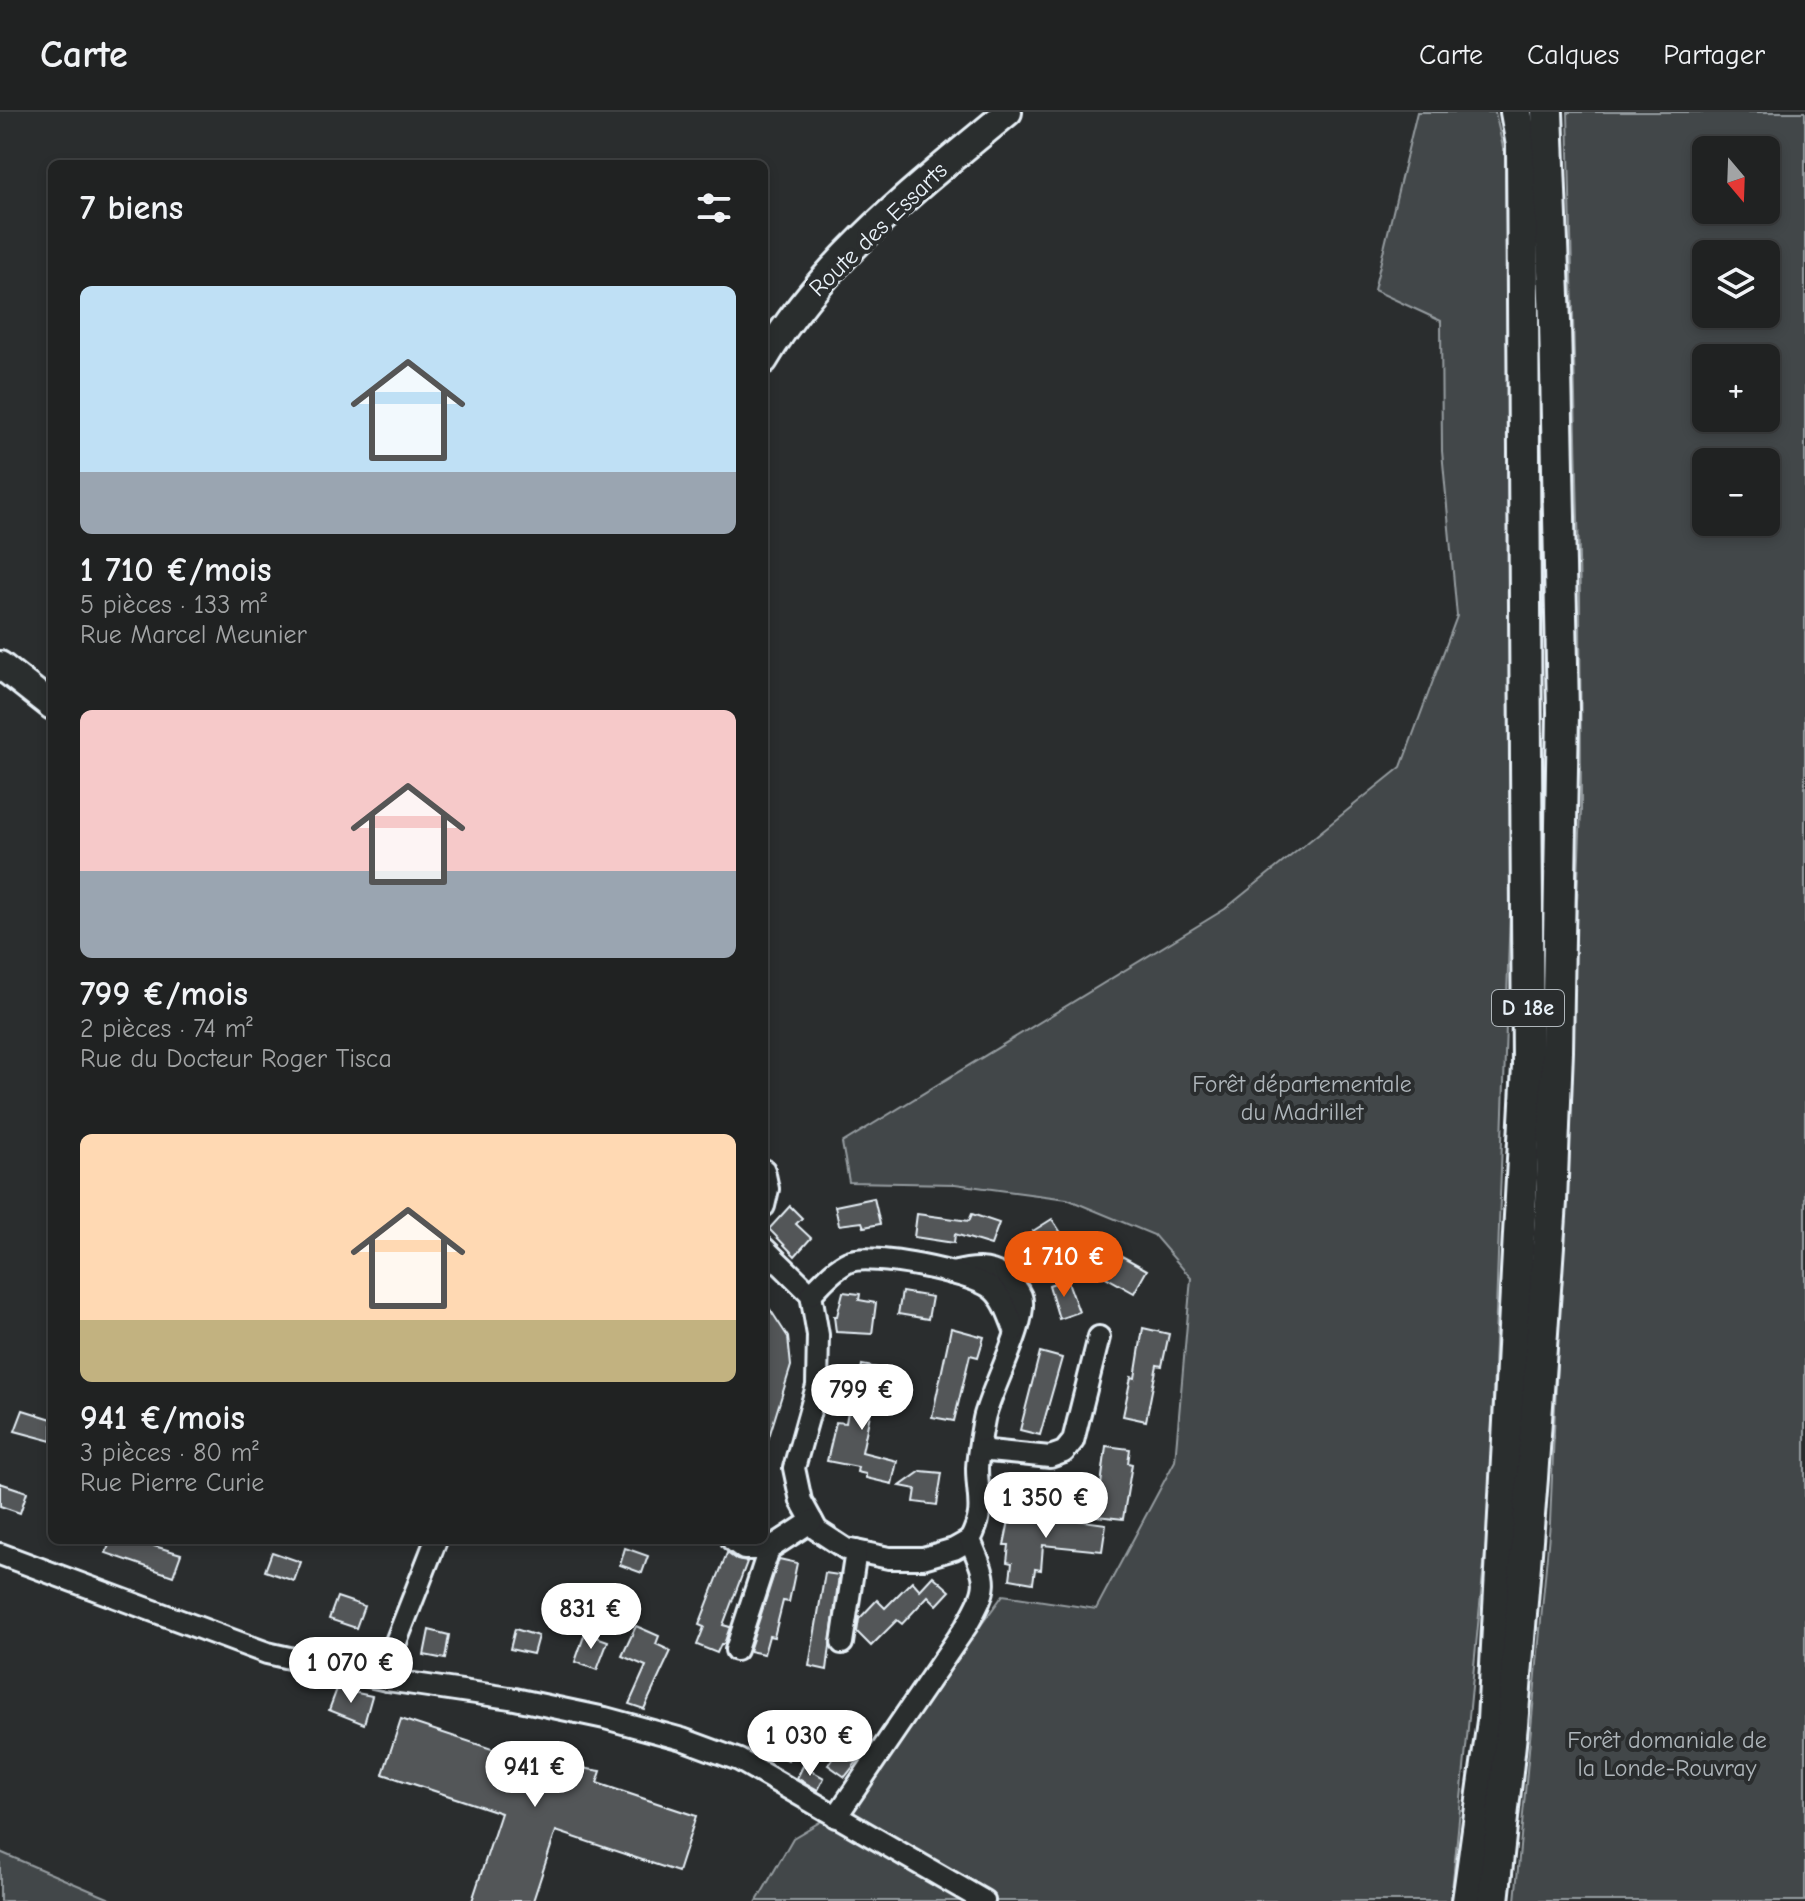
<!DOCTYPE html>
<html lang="fr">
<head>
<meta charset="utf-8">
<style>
  :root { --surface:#202222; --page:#282a2a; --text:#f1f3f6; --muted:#a2a4a5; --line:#3d3f40; --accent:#ea580c }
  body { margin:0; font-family:"Comic Neue",sans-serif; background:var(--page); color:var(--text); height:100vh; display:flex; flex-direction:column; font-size:30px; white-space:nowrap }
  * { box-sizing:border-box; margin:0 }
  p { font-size:26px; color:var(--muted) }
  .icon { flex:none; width:44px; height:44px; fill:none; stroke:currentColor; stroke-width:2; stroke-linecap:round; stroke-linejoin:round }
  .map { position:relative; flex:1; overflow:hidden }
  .panel { position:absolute; left:48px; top:48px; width:720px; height:1384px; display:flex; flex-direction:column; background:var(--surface); border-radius:12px; box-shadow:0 4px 12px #0003,0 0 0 2px var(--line) }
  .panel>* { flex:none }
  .needle { width:52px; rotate:161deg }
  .tools { position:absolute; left:1692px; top:24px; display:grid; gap:16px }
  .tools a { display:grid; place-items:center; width:88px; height:88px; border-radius:12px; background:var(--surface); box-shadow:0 4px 12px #0003,0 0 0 2px var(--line); font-size:40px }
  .price { position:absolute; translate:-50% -68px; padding:0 18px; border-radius:28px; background:#fff; color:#222; font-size:26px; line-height:52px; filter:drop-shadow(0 2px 4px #0008) }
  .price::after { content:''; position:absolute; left:50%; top:48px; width:24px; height:18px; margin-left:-12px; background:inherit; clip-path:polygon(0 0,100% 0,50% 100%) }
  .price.current { background:var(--accent); color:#fff }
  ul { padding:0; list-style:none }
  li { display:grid; align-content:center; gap:16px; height:424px; padding:0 32px }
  li span { display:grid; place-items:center; height:248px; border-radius:12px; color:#555 }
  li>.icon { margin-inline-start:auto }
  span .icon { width:144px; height:144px; fill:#fffc; stroke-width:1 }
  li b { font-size:34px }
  h2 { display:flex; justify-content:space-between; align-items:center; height:96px; padding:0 32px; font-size:34px }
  header { display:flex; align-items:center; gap:48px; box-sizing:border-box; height:112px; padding:0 40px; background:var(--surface); border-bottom:2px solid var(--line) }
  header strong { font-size:38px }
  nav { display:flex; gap:44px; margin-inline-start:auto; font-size:28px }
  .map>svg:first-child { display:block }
  .green { fill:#424648; stroke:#959ca0; stroke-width:2; fill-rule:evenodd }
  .building { fill:#535759; stroke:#e8f1f8; stroke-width:2 }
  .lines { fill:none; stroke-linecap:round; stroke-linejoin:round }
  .minor-casing { stroke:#e8f1f8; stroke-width:26 }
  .major-casing { stroke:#e8f1f8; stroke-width:32 }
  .highway-casing { stroke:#e8f1f8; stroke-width:36 }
  .minor { stroke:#2a2d2e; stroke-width:20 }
  .major { stroke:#2a2d2e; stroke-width:26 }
  .highway { stroke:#2a2d2e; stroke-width:30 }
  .labels { text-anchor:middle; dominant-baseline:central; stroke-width:8; stroke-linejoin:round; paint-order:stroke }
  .shield { fill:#2a2d2e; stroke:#afb6bb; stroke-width:2 }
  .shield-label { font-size:22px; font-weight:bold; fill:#e8f1f8 }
  .street-label { font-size:24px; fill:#e8f1f8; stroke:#2a2d2e }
  .park-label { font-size:24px; fill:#aeb5ba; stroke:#2a2d2e }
</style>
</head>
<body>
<header>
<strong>Carte</strong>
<nav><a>Carte</a><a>Calques</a><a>Partager</a></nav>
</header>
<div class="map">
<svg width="1805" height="1789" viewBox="0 0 1805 1789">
  <rect width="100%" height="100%" fill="#2a2d2e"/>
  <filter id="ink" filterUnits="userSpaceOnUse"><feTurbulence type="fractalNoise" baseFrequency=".0125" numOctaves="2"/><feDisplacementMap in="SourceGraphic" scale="16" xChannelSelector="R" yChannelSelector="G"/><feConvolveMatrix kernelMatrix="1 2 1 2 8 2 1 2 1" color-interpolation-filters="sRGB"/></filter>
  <g filter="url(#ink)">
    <g class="green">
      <path d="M 1417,0 L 1495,0 L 1505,44 L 1514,684 L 1489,1401 L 1451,1789 L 757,1789 L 793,1726 L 850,1692 L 1003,1483 L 1096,1497 L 1175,1349 L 1191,1166 L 1154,1123 L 1067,1087 L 955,1072 L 849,1070 L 842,1031 L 1225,797 L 1401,655 L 1457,504 L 1442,339 L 1441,209 L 1374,178 Z"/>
      <path d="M 1568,0 L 1805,0 L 1805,1789 L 1515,1789 L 1550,1411 L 1581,698 L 1580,487 ZM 1706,38 L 1766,38 L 1766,98 L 1706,98 ZM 1706,142 L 1766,142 L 1766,202 L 1706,202 ZM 1706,246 L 1766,246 L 1766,306 L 1706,306 ZM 1706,350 L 1766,350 L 1766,410 L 1706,410 Z"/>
      <path d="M 0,1740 L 115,1789 L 0,1789 Z"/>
    </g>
    <g class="building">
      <path d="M 874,1086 L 880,1112 L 864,1115 L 862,1110 L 839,1113 L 835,1094 Z"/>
      <path d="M 790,1094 L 802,1106 L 796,1112 L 811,1126 L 795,1144 L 769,1117 Z"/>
      <path d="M 917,1102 L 969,1109 L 972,1102 L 999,1111 L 991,1133 L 955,1122 L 954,1131 L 914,1125 Z"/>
      <path d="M 1052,1107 L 1071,1136 L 1052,1149 L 1033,1119 Z"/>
      <path d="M 1118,1142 L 1147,1158 L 1134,1181 L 1104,1164 L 1107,1158 L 1104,1147 Z"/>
      <path d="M 1067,1167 L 1079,1200 L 1059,1207 L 1049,1173 Z"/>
      <path d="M 843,1180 L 860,1182 L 859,1188 L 876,1191 L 872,1222 L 836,1220 L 834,1204 L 837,1204 Z"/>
      <path d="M 902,1180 L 932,1185 L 928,1207 L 898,1202 Z"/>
      <path d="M 764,1188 L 788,1225 L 791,1254 L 768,1328 L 764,1328 L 764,1262 L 767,1253 Z"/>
      <path d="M 951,1216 L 984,1225 L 978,1245 L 970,1243 L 954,1309 L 932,1305 Z"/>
      <path d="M 1143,1216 L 1169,1222 L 1162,1254 L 1157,1253 L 1146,1309 L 1123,1304 L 1131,1265 L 1135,1266 Z"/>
      <path d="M 1040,1240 L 1062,1246 L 1040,1323 L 1020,1318 Z"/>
      <path d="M 862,1253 L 884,1257 L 877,1293 L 872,1293 L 862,1340 L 897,1349 L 892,1372 L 866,1366 L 866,1362 L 857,1360 L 858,1355 L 827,1349 L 836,1310 L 846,1311 L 848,1299 L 853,1299 Z"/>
      <path d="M 23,1298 L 52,1307 L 52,1329 L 15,1319 Z"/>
      <path d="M 1106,1334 L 1130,1337 L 1128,1351 L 1132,1352 L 1123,1407 L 1097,1404 Z"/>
      <path d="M 921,1359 L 942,1361 L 937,1393 L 914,1390 L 916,1377 L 900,1374 Z"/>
      <path d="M 0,1371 L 27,1380 L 20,1401 L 0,1394 Z"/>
      <path d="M 1011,1399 L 1106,1412 L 1102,1439 L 1043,1433 L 1041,1458 L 1035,1457 L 1033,1471 L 1010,1467 L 1012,1451 L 1007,1450 L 1009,1433 L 1004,1433 Z"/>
      <path d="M 111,1428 L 134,1428 L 181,1442 L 173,1464 L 106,1441 Z"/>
      <path d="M 625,1436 L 648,1444 L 642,1461 L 620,1453 Z"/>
      <path d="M 272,1440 L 301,1450 L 294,1469 L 265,1459 Z"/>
      <path d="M 727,1441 L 737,1448 L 747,1450 L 723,1513 L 730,1515 L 724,1532 L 721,1532 L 717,1541 L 697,1533 L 704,1515 L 699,1513 Z"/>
      <path d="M 779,1447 L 797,1451 L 789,1490 L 783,1489 L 774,1525 L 769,1524 L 764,1542 L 749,1539 Z"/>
      <path d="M 825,1461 L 839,1463 L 827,1558 L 809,1554 Z"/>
      <path d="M 933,1464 L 950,1479 L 937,1493 L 928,1484 L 902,1512 L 897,1508 L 871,1534 L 857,1520 L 859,1507 L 877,1488 L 885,1496 L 912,1469 L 920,1478 Z"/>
      <path d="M 337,1485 L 364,1494 L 356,1516 L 329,1507 Z"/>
      <path d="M 636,1514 L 659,1524 L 656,1532 L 671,1539 L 644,1597 L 629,1592 L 646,1554 L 622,1544 Z"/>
      <path d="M 515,1517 L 538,1524 L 533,1542 L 510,1537 Z"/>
      <path d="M 429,1518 L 449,1523 L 445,1547 L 424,1543 Z"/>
      <path d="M 585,1521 L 608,1529 L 597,1558 L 575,1550 Z"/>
      <path d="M 337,1577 L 372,1584 L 364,1612 L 329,1598 Z"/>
      <path d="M 401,1607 L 549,1656 L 561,1653 L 601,1659 L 597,1671 L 696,1704 L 678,1760 L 556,1719 L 533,1789 L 472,1789 L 501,1701 L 383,1662 Z"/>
      <path d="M 775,1611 L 792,1620 L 789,1627 L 797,1631 L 788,1648 L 764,1636 Z"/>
      <path d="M 847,1625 L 866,1638 L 845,1665 L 828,1653 Z"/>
      <path d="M 803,1654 L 824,1666 L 818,1678 L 797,1666 Z"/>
    </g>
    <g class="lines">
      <g class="minor-casing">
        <g id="minor">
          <path d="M 764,1058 L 768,1077 L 764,1094"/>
          <path d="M 764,1136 L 811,1182 L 818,1223 L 817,1274 L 794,1356 L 801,1389 L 817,1418 L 846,1437 L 889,1446 L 923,1446 L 954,1437 L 970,1428"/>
          <path d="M 952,1161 C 973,1156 987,1154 1005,1165 C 1011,1169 1018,1177 1021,1184 C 1030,1206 989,1281 984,1307 C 981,1323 978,1340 977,1356 C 977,1387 986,1398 970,1428"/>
          <path d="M 811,1182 C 822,1171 833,1157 848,1150 C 870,1140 971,1161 991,1176 C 1004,1186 1009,1203 1015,1218"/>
          <path d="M 979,1338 L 1050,1345 L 1064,1340 L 1073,1329 L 1099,1225"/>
          <path d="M 732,1428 L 744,1437 L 769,1437"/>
          <path d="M 0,1442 L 267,1541 L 387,1568 L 510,1586 L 605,1606 L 682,1627 L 739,1648 L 984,1789"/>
          <path d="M 842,1531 L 856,1439"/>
          <path d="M 736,1538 L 769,1437 L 812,1409"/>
          <path d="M 387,1568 L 392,1540 L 436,1428"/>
          <path d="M 836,1705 L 967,1513 C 990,1472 988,1471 970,1428"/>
        </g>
      </g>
      <g class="major-casing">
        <g id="major">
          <path d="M 764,248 C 824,147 919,74 1008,0"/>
          <path d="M 0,553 L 52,594"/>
        </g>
      </g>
      <g class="highway-casing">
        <g id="highway">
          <path d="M 1468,1789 L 1493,1609 L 1528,954 L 1522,33 L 1516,0"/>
          <path d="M 1493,1789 L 1512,1613 L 1532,1366 L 1551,1090 L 1557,939 L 1563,600 L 1555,210 L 1547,0"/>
        </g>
      </g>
      <use href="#minor" class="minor"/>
      <use href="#major" class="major"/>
      <use href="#highway" class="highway"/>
    </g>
  </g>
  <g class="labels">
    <rect class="shield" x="1492" y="878" width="72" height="36" rx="6"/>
    <g class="shield-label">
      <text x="1528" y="896">D 18e</text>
    </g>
    <g class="street-label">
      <text transform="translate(878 117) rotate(-44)">Route des Essarts</text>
    </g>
    <g class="park-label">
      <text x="1302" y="972">Forêt départementale<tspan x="1302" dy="28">du Madrillet</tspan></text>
      <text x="1667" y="1628">Forêt domaniale de<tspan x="1667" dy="28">la Londe-Rouvray</tspan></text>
    </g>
  </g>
</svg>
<div class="tools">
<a><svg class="needle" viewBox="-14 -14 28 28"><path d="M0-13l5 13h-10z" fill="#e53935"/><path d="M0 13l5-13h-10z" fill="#a2a4a5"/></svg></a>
<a><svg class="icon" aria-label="layers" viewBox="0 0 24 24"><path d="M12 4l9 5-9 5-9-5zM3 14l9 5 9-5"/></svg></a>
<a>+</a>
<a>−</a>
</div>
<b class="price current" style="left:1064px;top:1187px">1 710 €</b>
<b class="price" style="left:862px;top:1320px">799 €</b>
<b class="price" style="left:1046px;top:1428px">1 350 €</b>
<b class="price" style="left:591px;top:1539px">831 €</b>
<b class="price" style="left:351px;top:1593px">1 070 €</b>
<b class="price" style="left:810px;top:1666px">1 030 €</b>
<b class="price" style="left:535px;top:1697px">941 €</b>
<section class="panel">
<h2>7 biens<svg class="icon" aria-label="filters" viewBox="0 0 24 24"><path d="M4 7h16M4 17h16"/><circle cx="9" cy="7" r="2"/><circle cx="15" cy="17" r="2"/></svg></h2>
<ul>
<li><span style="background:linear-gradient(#bfe0f5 75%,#9aa5b1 0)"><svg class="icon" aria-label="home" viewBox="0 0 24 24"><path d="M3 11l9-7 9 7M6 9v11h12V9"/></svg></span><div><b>1 710 €/mois</b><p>5 pièces · 133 m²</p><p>Rue Marcel Meunier</p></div></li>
<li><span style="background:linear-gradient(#f6c9c9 65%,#9aa5b1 0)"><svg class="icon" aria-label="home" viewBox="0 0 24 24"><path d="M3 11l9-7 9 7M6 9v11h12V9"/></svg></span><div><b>799 €/mois</b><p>2 pièces · 74 m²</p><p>Rue du Docteur Roger Tisca</p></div></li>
<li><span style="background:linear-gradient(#ffd9b3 75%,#c2b280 0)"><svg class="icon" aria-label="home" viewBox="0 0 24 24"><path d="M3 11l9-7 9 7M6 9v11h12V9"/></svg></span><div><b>941 €/mois</b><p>3 pièces · 80 m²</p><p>Rue Pierre Curie</p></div></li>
</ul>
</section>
</div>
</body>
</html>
